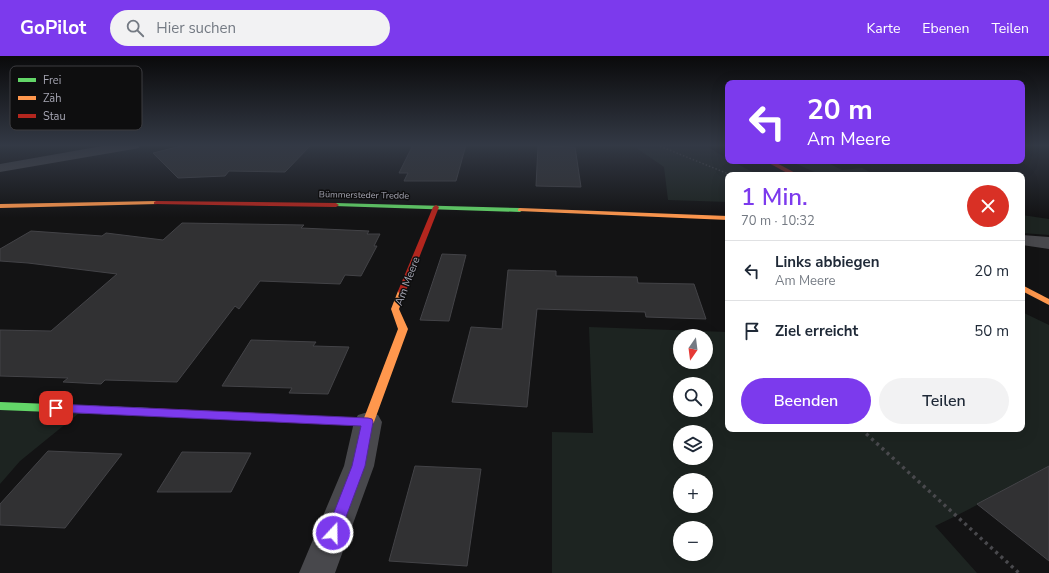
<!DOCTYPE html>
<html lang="de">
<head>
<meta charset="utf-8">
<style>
	body { margin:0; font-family:"Nunito Sans",sans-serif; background:#f2f2f3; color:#1f2937; height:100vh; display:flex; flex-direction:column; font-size:15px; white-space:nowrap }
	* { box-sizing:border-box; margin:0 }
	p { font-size:13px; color:#747a83 }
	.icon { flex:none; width:22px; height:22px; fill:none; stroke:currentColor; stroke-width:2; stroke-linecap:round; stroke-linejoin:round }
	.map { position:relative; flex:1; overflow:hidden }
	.sheet { position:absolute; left:725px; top:116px; width:300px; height:260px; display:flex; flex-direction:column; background:#fff; border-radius:8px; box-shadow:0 4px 16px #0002 }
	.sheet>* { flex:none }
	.banner { position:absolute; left:725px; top:24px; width:300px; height:84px; border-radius:8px; box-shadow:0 4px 16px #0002; background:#7c3aed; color:#fff; overflow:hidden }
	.needle { width:26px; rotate:194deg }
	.fabs { position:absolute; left:673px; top:273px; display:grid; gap:8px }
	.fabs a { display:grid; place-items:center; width:40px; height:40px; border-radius:50%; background:#fff; box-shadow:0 4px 16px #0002; font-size:20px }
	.pin { position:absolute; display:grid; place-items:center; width:34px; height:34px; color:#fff; margin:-17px; border-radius:8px; box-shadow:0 2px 6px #0006 }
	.me { position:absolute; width:44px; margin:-22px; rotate:21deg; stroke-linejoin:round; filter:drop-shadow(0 0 3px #0008) }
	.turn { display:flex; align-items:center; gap:14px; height:84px; padding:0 16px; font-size:18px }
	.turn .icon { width:52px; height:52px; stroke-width:2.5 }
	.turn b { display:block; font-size:28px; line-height:34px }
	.round { display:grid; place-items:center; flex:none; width:42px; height:42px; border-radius:21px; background:#f2f2f3 }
	.overview { display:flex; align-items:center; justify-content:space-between; height:68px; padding:0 16px }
	h1 { font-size:24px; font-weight:600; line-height:30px; color:#7c3aed }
	.action { display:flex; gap:8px; margin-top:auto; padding:8px 16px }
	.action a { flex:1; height:46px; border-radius:24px; background:#7c3aed; color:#fff; font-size:16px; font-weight:600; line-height:46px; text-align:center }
	.action a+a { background:#f2f2f3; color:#1f2937 }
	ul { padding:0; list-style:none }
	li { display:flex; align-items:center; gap:12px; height:60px; padding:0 16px; border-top:1px solid #e0e1e3 }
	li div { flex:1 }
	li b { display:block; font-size:15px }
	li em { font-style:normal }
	header { display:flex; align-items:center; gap:24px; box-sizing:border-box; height:56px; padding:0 20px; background:#7c3aed; color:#fff }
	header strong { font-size:19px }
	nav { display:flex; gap:22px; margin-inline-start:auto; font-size:14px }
	.search { width:280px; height:36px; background:#f2f2f3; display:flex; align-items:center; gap:10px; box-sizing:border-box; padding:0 14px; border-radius:22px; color:#747a83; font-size:15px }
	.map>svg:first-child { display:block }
	.green { fill:#1d2421; fill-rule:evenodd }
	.building { fill:#313133; stroke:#434347 }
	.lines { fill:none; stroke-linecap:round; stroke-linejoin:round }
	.path-far1 { stroke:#49494d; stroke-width:1.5; stroke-dasharray:1.5 2; stroke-linecap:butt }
	.path { stroke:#49494d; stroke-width:3.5; stroke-dasharray:3 4; stroke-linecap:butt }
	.street { fill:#48484c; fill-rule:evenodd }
	.fast { fill:#63d668; fill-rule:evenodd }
	.slow { fill:#ff974d; fill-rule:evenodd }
	.jam { fill:#b3261e; fill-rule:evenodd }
	.route { fill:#7c3aed; stroke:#51269a }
	.labels { text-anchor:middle; stroke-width:3; stroke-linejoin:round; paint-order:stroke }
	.far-street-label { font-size:9px; fill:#a6a6b3; stroke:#0e0e0f }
	.street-label { font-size:11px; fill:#a6a6b3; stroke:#0e0e0f }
	.key { fill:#0e0e0f; stroke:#3c3c40; stroke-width:1 }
	.key-label { font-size:11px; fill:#a6a6b3 }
</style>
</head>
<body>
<header>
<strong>GoPilot</strong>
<div class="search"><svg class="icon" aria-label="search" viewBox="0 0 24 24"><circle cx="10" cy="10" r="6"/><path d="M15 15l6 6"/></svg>Hier suchen</div>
<nav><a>Karte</a><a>Ebenen</a><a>Teilen</a></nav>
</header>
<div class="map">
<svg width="1049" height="517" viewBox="0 0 1049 517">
	<rect width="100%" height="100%" fill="#131314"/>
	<!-- green -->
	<g class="green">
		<polygon points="632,89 705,89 728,103 728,105 732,105 758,119 728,119 728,146 668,144 664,111"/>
		<polygon points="790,105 824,105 842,114 862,112 875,119 821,119"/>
		<polygon points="1022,159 1049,163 1049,179 1022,177"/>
		<path d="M1022 256 1049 269V410C1011 430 974 452 935 470L977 517H552V376L593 377 589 271 728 276V373H1022ZM680 280H706V306H680ZM680 328H706V354H680ZM680 376H706V402H680ZM680 424H706V450H680ZM680 472H706V498H680Z"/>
		<polygon points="0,350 84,353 20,405 0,428"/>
	</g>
	<!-- building -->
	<g class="building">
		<polygon points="185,89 311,89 285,116 229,115 225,120 178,122 153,97"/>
		<polygon points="413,89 466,89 456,125 404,125 408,117 399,117"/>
		<polygon points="538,90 575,91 581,131 536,130"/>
		<polygon points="182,167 304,169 301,172 369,175 367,178 380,178 374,190 377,190 361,220 345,219 340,228 260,225 239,253 235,250 177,326 105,324 101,328 63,326 68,322 0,320 0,274 51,275 117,218 28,207 0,205 0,193 31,175 102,180 106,177 163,184"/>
		<polygon points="442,198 466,199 449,265 420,264"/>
		<polygon points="508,214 556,215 556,220 637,221 638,227 694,228 706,263 646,261 645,256 537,253 527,351 452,346 471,271 502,273"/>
		<polygon points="251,284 316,286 313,290 349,291 328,338 289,337 292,332 222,330"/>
		<polygon points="48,395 122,398 65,472 0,469 0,448"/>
		<polygon points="182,396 251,397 231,436 157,436"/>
		<polygon points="415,410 481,413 467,510 389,505"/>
		<polygon points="1049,410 1049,505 977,448"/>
	</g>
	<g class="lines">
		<!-- path-far1 -->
		<polyline class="path-far1" points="657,89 731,119"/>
		<!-- path -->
		<polyline class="path" points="861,373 1019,517"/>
		<!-- street -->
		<g class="street">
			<polygon points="108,89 140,89 139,92 134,93 0,116 0,108"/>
			<polygon points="1022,179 1049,181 1049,193 1022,189"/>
			<polygon points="368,356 378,359 382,366 374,410 335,517 299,517 344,410 354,366 358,359"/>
		</g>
		<!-- fast -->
		<g class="fast">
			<polygon points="336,147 520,152 523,154 520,156 334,150 334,148"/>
			<polygon points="0,346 150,352 154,353 156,356 154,359 150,360 0,354"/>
		</g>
		<!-- slow -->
		<g class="slow">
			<polygon points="156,145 158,146 158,148 0,152 0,148"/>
			<polygon points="520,152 728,160 728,164 518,155 518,153"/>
			<polygon points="1022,229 1049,243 1049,249 1022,235"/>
			<polygon points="402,232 406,235 399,253 408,273 374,366 372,369 368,370 336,368 334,365 336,362 340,361 364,362 398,273 391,253 398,235"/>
		</g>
		<!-- jam -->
		<g class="jam">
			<polygon points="765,105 773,105 799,119 791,119"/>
			<polygon points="156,145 336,147 339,149 336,151 154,148 154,146"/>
			<polygon points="436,149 439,151 406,235 402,238 399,237 398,235 433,151"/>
			<polygon points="150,352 340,361 344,362 346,365 344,368 340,369 150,360 146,359 144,356 146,353"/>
		</g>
	</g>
	<!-- sky -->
	<linearGradient id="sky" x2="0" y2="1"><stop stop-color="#0a0a0b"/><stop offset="0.55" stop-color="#333945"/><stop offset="1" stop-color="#333945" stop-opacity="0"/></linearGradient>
	<rect width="1049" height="162" fill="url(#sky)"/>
	<!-- route -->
	<polygon class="route" points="56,348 368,362 372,363 373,366 365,410 340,477 338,481 333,483 328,481 326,477 352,410 361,370 56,356 52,355 51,352 52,349"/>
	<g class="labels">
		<!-- far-street labels -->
		<g class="far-street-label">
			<text transform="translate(364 139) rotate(1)" y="3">Bümmersteder Tredde</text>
		</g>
		<!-- street labels -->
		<g class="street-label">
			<text transform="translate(407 225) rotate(-69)" y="4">Am Meere</text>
		</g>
	</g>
	<!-- legend -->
	<rect x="10" y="10" width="132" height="64" rx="6" class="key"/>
	<rect x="18" y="22" width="18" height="4" fill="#63d668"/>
	<rect x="18" y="40" width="18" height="4" fill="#ff974d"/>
	<rect x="18" y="58" width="18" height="4" fill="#b3261e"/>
	<g class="key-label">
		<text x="43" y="28">Frei</text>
		<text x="43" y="46">Zäh</text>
		<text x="43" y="64">Stau</text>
	</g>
</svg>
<div class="fabs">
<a><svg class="needle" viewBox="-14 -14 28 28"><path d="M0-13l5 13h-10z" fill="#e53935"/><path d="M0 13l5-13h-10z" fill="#747a83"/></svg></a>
<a><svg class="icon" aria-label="search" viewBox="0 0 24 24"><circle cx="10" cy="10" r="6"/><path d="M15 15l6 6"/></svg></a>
<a><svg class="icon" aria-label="layers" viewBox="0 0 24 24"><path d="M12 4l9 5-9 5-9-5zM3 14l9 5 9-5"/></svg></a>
<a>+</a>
<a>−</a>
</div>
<div class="pin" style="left:56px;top:352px;background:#d93025"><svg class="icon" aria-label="arrive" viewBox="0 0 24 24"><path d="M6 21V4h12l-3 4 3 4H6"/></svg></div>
<svg class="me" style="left:333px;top:477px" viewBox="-20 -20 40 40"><circle r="17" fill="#7c3aed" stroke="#fff" stroke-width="3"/><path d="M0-11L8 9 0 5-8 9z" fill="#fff"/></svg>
<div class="banner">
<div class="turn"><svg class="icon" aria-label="left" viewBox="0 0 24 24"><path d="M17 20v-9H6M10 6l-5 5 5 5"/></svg><div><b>20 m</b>Am Meere</div></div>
</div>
<section class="sheet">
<div class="overview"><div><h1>1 Min.</h1><p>70 m · 10:32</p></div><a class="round" style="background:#d93025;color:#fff"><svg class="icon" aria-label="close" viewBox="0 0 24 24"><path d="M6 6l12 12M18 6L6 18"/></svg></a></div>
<ul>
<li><svg class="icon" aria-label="left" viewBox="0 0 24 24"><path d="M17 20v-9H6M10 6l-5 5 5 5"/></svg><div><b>Links abbiegen</b><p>Am Meere</p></div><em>20 m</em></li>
<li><svg class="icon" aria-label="arrive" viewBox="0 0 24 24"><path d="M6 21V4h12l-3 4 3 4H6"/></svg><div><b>Ziel erreicht</b></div><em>50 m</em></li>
</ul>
<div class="action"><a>Beenden</a><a>Teilen</a></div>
</section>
</div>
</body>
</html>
